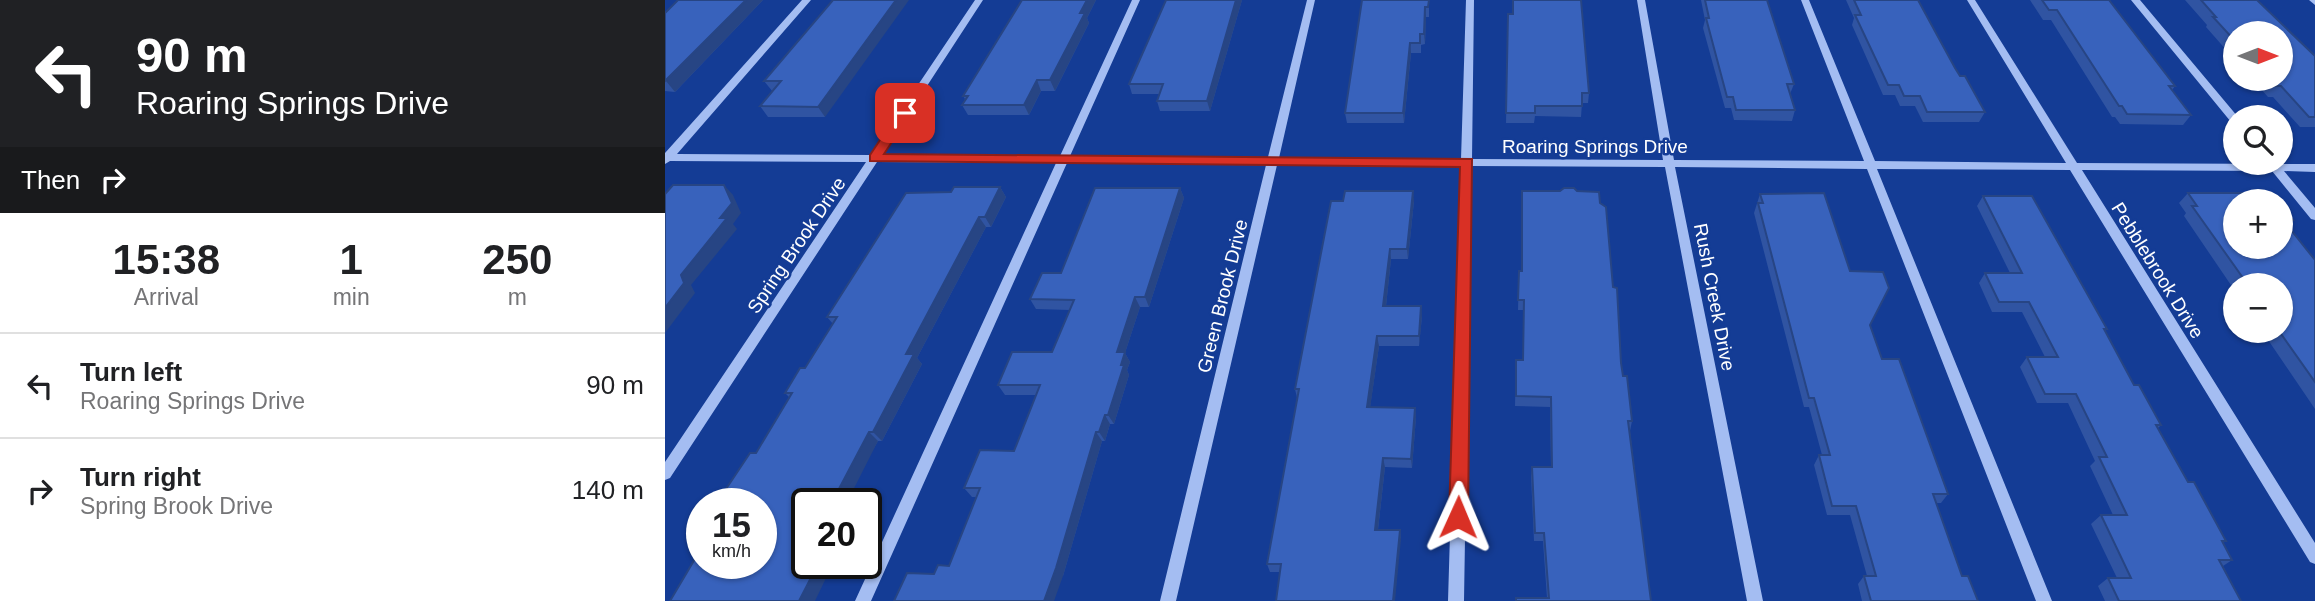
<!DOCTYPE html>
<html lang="en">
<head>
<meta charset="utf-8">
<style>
	body { margin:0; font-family:Arial,sans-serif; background:#f2f2f2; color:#202124; height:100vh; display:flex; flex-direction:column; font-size:26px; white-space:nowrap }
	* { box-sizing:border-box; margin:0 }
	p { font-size:23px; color:#757577 }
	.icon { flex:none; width:38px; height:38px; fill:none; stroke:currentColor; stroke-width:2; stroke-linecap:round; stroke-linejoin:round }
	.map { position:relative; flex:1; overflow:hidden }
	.drawer { display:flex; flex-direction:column; background:#fff; width:665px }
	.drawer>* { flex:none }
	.hud { background:#202124; color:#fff; overflow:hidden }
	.needle { width:46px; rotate:90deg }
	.buttons { position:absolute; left:1558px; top:21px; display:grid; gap:14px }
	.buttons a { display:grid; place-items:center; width:70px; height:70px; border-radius:50%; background:#fff; box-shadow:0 2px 5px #0004; font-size:35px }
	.speed { position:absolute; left:21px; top:488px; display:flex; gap:14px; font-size:35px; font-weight:700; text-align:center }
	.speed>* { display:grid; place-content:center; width:91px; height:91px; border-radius:50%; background:#fff; box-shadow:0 2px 5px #0004; line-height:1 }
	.speed small { font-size:18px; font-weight:400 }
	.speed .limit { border:4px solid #111; border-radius:10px; background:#fff; color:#111 }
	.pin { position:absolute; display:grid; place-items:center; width:60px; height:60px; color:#fff; margin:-30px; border-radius:14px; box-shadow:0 4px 10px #0006 }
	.me { position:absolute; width:77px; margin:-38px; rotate:1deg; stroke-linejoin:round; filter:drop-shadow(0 0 5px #0008) }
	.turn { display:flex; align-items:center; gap:24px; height:147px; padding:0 21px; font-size:32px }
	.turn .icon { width:91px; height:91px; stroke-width:2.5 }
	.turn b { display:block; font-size:49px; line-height:60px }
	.then { display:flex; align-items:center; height:66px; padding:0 21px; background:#0003; gap:14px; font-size:26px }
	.eta { display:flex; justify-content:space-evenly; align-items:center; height:119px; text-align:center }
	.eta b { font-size:42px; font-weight:700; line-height:49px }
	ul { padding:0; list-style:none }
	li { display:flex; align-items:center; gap:21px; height:105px; padding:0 21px; border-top:2px solid #e0e0e0 }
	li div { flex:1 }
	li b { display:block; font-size:26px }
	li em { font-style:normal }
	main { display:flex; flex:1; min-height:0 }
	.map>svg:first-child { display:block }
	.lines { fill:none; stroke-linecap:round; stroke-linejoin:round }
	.minor { fill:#a4bdf2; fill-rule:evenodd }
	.wall { fill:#3054a2 }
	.shaded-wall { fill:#274584 }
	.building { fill:#3862bc; stroke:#274584; stroke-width:2 }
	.route { fill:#d93025; stroke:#8d1f18; stroke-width:2 }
	.labels { text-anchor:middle; stroke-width:5; stroke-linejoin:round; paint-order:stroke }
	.street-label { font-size:19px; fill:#fff; stroke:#143c95 }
</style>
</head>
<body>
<main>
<section class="drawer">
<div class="hud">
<div class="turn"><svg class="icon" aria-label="left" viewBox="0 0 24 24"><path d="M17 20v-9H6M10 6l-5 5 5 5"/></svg><div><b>90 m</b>Roaring Springs Drive</div></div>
<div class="then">Then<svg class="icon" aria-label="right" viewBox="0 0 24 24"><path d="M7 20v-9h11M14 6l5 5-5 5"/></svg></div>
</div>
<div class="eta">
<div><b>15:38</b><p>Arrival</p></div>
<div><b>1</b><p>min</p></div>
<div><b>250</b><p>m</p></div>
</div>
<ul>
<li><svg class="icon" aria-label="left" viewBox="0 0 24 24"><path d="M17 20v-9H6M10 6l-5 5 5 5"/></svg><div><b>Turn left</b><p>Roaring Springs Drive</p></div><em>90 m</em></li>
<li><svg class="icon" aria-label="right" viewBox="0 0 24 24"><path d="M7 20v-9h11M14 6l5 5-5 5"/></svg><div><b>Turn right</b><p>Spring Brook Drive</p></div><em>140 m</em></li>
</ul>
</section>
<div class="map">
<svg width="1650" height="601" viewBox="0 0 1650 601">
	<rect width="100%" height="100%" fill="#143c95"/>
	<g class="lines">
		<!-- minor -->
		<g class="minor">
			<polygon points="137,0 146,0 12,154 206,155 310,0 318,0 217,155 395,156 467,0 475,0 405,156 603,157 642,0 650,0 614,158 796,159 801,0 809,0 807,159 998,160 972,0 980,0 1009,160 1199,161 1136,0 1144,0 1210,161 1401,163 1302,0 1310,0 1412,163 1650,164 1650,172 1619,171 1650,208 1650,220 1646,219 1607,171 1417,170 1650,543 1650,564 1645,562 1405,170 1212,169 1387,601 1371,601 1202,169 1010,167 1098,601 1082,601 1000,167 806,166 799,601 783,601 796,166 612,165 511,601 495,601 601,165 402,163 206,601 190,601 391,163 212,162 5,478 0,480 0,462 201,162 5,161 0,164 0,153"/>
			<polygon points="1466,0 1475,0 1573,117 1570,117 1570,123 1566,122"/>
			<polygon points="1644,0 1650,0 1650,5"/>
		</g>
	</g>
	<!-- wall -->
	<g class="wall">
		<polygon points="13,0 98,0 10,92 0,91 0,13"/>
		<polygon points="168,0 160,117 103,117 95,106 108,92 99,81"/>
		<polygon points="357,0 431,0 422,18 424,23 390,91 376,91 364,115 303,115 297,105 300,99 298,96"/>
		<polygon points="501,0 577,0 545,111 495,111 492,101 494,94 467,94 464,84"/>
		<polygon points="764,0 764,17 761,17 760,44 756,45 756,53 746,53 739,123 682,123 680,113"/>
		<polygon points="1036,0 1102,0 1129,84 1125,94 1130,110 1127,121 1069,120 1066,108 1060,108 1038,28 1040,20"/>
		<polygon points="1181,0 1253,0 1290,68 1320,112 1314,122 1258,122 1250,106 1235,106 1230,95 1218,95 1187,25 1189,18"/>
		<polygon points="1365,0 1444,0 1510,86 1507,90 1526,115 1518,125 1455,124 1450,117 1447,117 1386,20 1378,20"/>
		<polygon points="1520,0 1592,0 1650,56 1650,127 1635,127 1608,97 1603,97 1587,79 1615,79 1570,33 1570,60 1541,27 1542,25"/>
		<polygon points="843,14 848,14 924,93 923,103 917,103 916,117 870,116 869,123 841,123"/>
		<polygon points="335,187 341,197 326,227 321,227 252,358 257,364 217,441 213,441 142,564 151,564 149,568 151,568 162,576 37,547 124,397 120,393 140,368 168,324 162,317 286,192"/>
		<polygon points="515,188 519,198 484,307 475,307 460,353 465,362 462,370 464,375 449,424 445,424 440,441 437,441 398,576 269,574 284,566 311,497 307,497 299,488 349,451 371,395 340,395 333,385 387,352 405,310 371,309 365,299 396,273"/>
		<polygon points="1523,193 1615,204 1628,220 1623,225 1650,260 1650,409 1597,331 1615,331 1615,285 1570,285 1570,291 1519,216 1521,213 1514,203"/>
		<polygon points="1095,194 1185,271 1217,359 1283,494 1276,503 1271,503 1297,576 1313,601 1197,601 1193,584 1199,576 1202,576 1185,515 1162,515 1149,465 1154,455 1157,455 1144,407 1139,407 1089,213"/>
		<polygon points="1318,196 1442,329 1440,332 1469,385 1496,425 1493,428 1523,482 1561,541 1558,543 1567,560 1558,566 1576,601 1440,601 1433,586 1443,578 1452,578 1426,524 1436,515 1448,515 1425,466 1430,461 1403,403 1372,403 1355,367 1362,357 1380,357 1357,312 1327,312 1314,283 1320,273 1345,273 1312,206"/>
		<polygon points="749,201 743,259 726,259 721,306 757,316 754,346 714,346 705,407 750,408 751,417 747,468 720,467 713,530 735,530 736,539 615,572 605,572 602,564 632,398 630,389"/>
		<polygon points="854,271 948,287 958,376 967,421 965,431 986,601 882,598 878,541 869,541 866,476 867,467 886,467 885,407 850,406 851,360 858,360 858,310 853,310"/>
		<polygon points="37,525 37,547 26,541"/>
	</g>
	<!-- shaded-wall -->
	<g class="shaded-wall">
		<polygon points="81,0 98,0 10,92 1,81"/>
		<polygon points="231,0 244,0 160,117 153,107"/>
		<polygon points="422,0 431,0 422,18 424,23 390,91 385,80"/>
		<polygon points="571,0 577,0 545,111 542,101"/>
		<polygon points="760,7 761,17 760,44 759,34"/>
		<polygon points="745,43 746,53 739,123 738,113"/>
		<polygon points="372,80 376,91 364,115 359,105"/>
		<polygon points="59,185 68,195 76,213 68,224 72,229 26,285 30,293 0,333 0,308 16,275 55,218"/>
		<polygon points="335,187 341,197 326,227 320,217"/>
		<polygon points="515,188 519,198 484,307 480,297"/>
		<polygon points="748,191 749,201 743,259 742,249"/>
		<polygon points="314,217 321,227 252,358 257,364 217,441 208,432 241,354"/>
		<polygon points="725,249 726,259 720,316 718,306"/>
		<polygon points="470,297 475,307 460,353 465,362 462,370 464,375 449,424 443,415 452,352"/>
		<polygon points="756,306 757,316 754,346 754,336"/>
		<polygon points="712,336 714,346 704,416 702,407"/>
		<polygon points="750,408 751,417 747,468 746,459"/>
		<polygon points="440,415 445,424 440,441 434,432"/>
		<polygon points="204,432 213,441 181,504 166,504"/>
		<polygon points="431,432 437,441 398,576 389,601 379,601"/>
		<polygon points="718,458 720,467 712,538 710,530"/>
		<polygon points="735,530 736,539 730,601 728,601"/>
		<polygon points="142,551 142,564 151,564 145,576 133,567"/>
		<polygon points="151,568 162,576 150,601 134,601"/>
	</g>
	<!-- building -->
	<g class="building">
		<polygon points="13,0 81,0 0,81 0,13"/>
		<polygon points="168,0 231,0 153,107 95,106 116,81 99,81"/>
		<polygon points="357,0 422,0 415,13 420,13 385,80 372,80 359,105 297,105 303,96 298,96"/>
		<polygon points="501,0 571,0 542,101 492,101 498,84 464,84"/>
		<polygon points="697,0 764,0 763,7 760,7 759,34 755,34 755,43 745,43 738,113 680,113"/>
		<polygon points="848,0 916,0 924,93 917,93 917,106 870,106 870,113 841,113 843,14 848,14"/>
		<polygon points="1040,0 1102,0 1129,84 1122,84 1130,110 1071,110 1068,97 1062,97 1041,18 1044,18"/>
		<polygon points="1189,0 1253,0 1290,68 1295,76 1300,76 1320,112 1262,112 1255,96 1239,96 1234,85 1223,85 1190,15 1196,15"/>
		<polygon points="1377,0 1444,0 1510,86 1504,86 1526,115 1462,114 1457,106 1454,106 1392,10 1384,10"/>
		<polygon points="1536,0 1592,0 1650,56 1650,117 1644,117 1616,86 1611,86 1604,79 1615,79 1615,33 1570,33 1570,41 1548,17 1551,17"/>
		<polygon points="8,185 59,185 67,203 55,218 62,218 16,275 19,283 0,308 0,194"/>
		<polygon points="289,187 335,187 320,217 314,217 241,354 249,354 208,432 204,432 166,504 142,504 142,551 133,567 151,568 134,601 5,601 37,547 37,564 96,564 96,504 51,504 85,453 91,453 127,393 120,393 135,368 140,368 172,317 162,317 241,193 286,192"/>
		<polygon points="430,188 515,188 480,297 470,297 452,352 460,352 456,365 459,365 443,415 440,415 434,432 431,432 391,568 379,601 229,601 242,573 269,574 273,565 284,566 315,488 299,488 315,450 349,451 375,385 333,385 347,352 387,352 409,300 365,299 377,273 396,273"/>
		<polygon points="899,188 909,188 912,191 934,192 935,203 941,207 948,287 952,288 956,363 958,376 962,376 967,421 963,421 986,601 851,601 851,598 884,598 879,533 870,533 867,467 887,467 886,397 851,396 851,360 858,360 859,300 853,300 854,271 857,271 857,191 895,191"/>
		<polygon points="680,191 748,191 742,249 725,249 718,306 756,306 754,336 712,336 702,407 750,408 746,459 718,458 710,530 735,530 728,601 611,601 616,564 602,564 634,389 630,389 666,201 678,201"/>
		<polygon points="1159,193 1185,271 1218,272 1224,288 1205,325 1217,359 1234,359 1283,494 1268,494 1297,576 1303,576 1313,601 1206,601 1199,576 1211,576 1191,506 1167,506 1154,455 1165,455 1149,398 1144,398 1093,203 1098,203 1095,194"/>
		<polygon points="1523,193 1607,193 1613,201 1570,201 1570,247 1615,247 1615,204 1628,220 1618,220 1650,260 1650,382 1614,331 1615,331 1615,285 1583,285 1527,206 1532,206"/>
		<polygon points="1318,196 1367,196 1442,329 1439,329 1469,385 1474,385 1496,425 1491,425 1523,482 1529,482 1561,541 1557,541 1567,560 1554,560 1576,601 1454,601 1443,578 1466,578 1436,515 1462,515 1434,457 1442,457 1411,394 1380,394 1362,357 1393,357 1364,302 1334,302 1320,273 1357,273"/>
		<polygon points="37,525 37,541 26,541"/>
	</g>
	<!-- route -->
	<polygon class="route" points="240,108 246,113 219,154 807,159 803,517 800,524 793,526 787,524 784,517 795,167 205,161 205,155 235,110"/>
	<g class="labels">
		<!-- street labels -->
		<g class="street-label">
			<text x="930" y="153">Roaring Springs Drive</text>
			<text transform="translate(131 245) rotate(-56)" y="7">Spring Brook Drive</text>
			<text transform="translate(1493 270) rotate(58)" y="7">Pebblebrook Drive</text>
			<text transform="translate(557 296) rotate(-76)" y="7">Green Brook Drive</text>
			<text transform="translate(1050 297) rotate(79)" y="7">Rush Creek Drive</text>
		</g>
	</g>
</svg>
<div class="buttons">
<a><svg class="needle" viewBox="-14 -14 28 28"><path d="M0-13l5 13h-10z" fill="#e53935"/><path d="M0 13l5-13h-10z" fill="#757577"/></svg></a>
<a><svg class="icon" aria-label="search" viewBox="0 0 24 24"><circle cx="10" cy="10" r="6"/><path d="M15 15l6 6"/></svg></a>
<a>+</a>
<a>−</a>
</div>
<div class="speed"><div>15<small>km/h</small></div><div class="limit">20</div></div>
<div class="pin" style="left:240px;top:113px;background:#d93025"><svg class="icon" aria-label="arrive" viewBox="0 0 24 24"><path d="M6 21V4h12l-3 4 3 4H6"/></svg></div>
<svg class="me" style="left:793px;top:517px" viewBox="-20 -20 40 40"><path d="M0-17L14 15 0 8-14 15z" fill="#d93025" stroke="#fff" stroke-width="4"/></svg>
</div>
</main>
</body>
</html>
